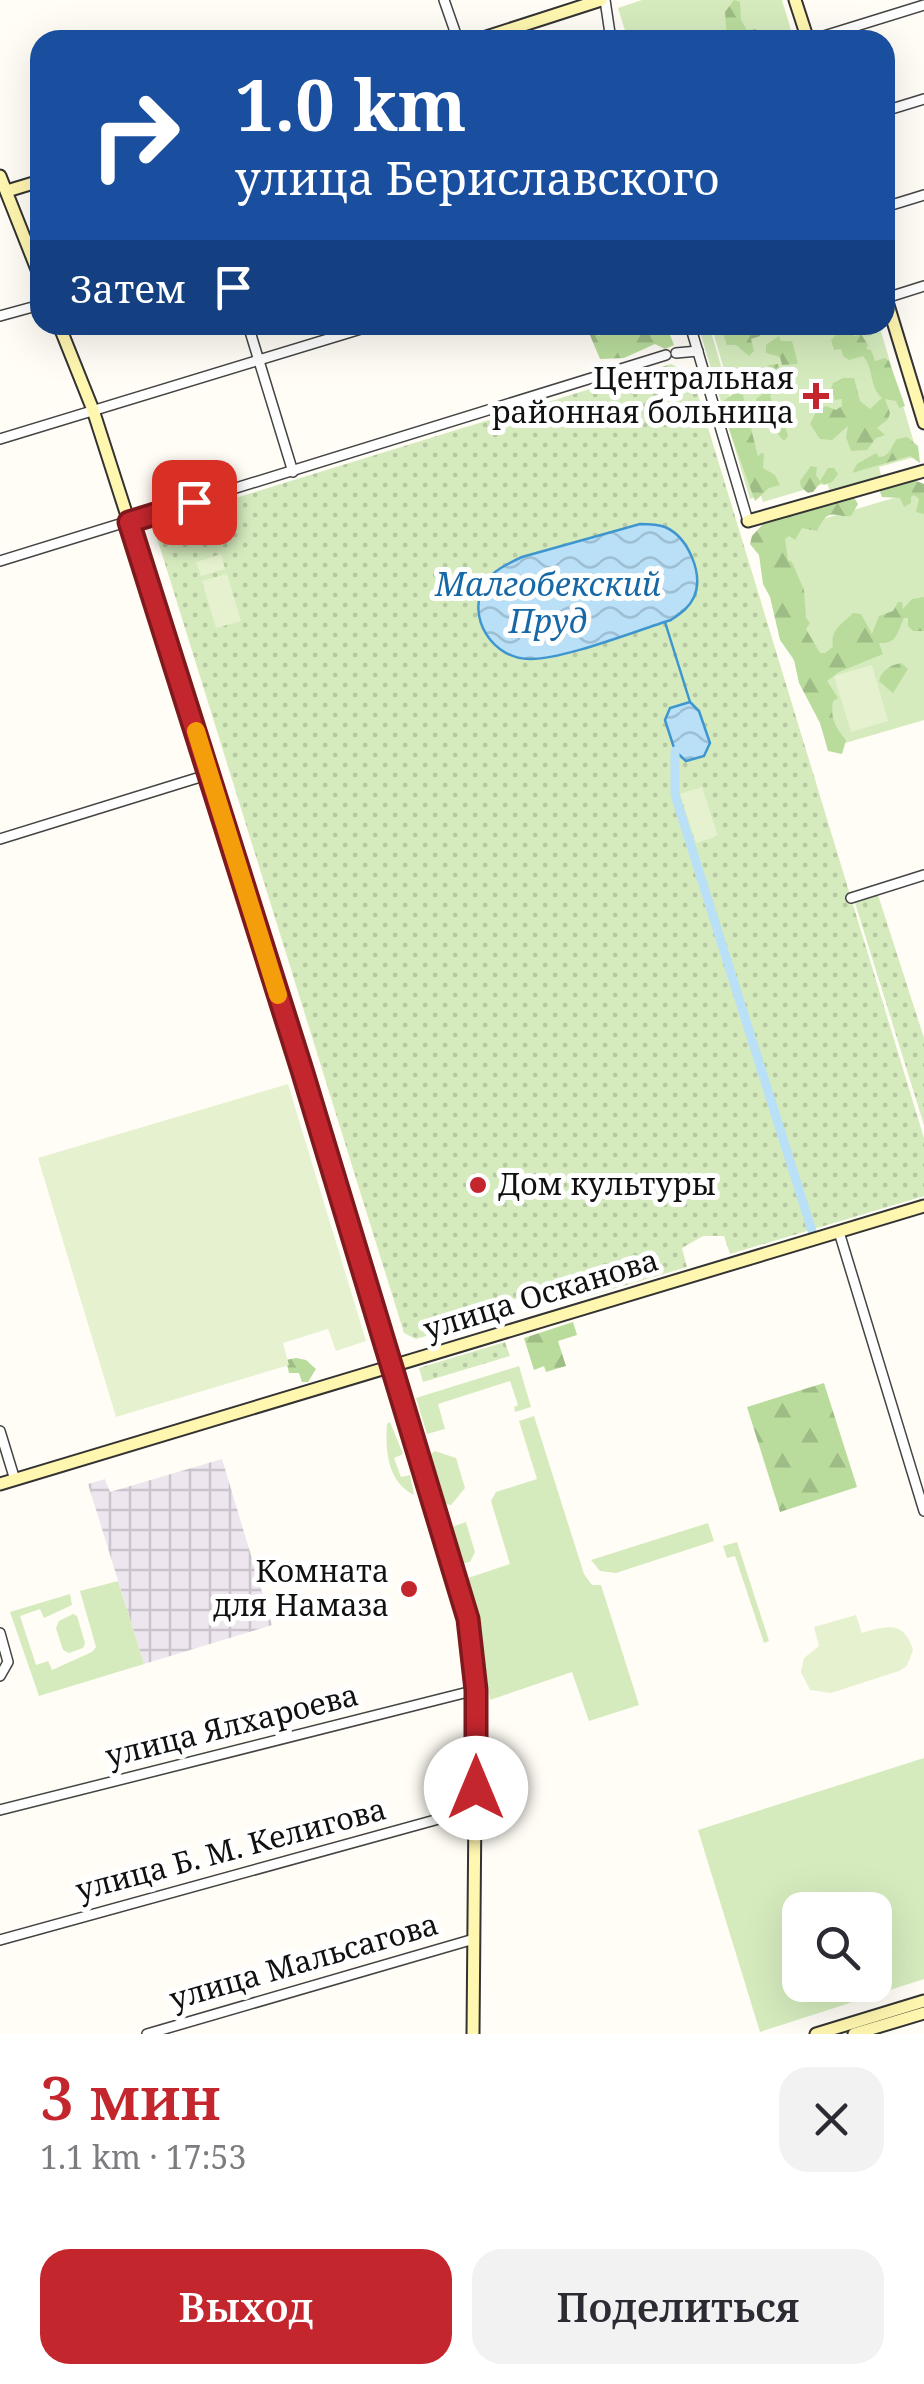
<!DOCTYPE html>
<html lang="ru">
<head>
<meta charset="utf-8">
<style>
	body { margin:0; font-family:"Noto Serif",serif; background:#f2f2f3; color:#2b2b33; height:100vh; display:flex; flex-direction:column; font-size:38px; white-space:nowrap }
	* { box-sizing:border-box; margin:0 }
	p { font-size:32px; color:#7c7c81 }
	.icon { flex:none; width:55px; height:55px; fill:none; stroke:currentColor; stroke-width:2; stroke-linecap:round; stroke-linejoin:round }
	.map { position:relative; height:2034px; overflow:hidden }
	.panel { display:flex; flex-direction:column; background:#fff; flex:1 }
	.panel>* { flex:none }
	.hud { position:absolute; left:30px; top:30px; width:865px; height:305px; border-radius:30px; box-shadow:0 10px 40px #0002; background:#1a4fa0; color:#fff; overflow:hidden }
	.controls { position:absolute; left:782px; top:1892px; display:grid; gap:20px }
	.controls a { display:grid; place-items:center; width:110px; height:110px; border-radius:20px; background:#fff; box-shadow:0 10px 40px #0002; font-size:50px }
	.pin { position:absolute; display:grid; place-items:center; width:85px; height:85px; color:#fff; margin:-42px; border-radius:20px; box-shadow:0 5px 15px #0006 }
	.me { position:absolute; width:110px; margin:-55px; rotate:0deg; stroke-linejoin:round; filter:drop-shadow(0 0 8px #0008) }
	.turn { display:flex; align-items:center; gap:35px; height:210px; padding:0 40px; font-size:45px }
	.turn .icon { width:130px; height:130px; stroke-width:2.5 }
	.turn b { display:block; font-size:70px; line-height:85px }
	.then { display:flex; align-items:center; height:95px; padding:0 40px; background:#0003; gap:20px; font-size:38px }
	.round { display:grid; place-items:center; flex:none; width:105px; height:105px; border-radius:30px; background:#f2f2f3 }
	.summary { display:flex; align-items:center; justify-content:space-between; height:170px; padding:0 40px }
	h1 { font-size:60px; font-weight:600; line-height:75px; color:#c4262e }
	.button { display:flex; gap:20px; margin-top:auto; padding:20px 40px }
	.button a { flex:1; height:115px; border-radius:30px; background:#c4262e; color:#fff; font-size:40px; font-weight:600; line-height:115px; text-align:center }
	.button a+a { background:#f2f2f3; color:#2b2b33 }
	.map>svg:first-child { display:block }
	.industrial { fill:url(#industrial-grid) }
	.grass { fill:#d5ebbd; fill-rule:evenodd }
	.forest { fill:url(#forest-firs) }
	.park { fill:url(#park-dots) }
	.pitch { fill:#e6f2cf }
	.water { fill:url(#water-waves); stroke:#3f96cf; stroke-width:2.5 }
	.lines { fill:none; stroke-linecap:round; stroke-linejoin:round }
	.stream { stroke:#3f96cf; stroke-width:2.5 }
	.canal { stroke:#b9e0f7; stroke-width:9 }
	.street-casing { stroke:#444; stroke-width:12 }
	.secondary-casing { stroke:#333; stroke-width:15 }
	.street { stroke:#fff; stroke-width:9 }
	.secondary { stroke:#fff6b0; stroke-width:11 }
	.route-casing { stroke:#7f191e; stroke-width:25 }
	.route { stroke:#c4262e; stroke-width:18 }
	.slow { stroke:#f59e0b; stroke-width:18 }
	.poi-dot { fill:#c4262e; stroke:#fff; stroke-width:4 }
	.labels { text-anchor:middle; stroke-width:10; stroke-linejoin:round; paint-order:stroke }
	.poi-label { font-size:30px; fill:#111; stroke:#fff; text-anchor:end }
	.street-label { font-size:30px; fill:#111; stroke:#fff }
	.water-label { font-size:32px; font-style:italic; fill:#1768a6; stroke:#fff }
</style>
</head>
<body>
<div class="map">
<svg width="924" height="2034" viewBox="0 0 924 2034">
	<defs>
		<pattern id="industrial-grid" width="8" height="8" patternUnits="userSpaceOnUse" patternTransform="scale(2.5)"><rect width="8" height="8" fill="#eee6ef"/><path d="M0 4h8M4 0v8" fill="none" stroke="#cbc4cc"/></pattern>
		<pattern id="forest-firs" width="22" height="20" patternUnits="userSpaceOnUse" patternTransform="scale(2.5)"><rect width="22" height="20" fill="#b9dc9c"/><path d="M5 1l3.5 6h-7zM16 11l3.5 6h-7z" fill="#9ebc85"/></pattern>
		<pattern id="park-dots" width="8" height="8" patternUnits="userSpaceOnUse" patternTransform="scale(2.5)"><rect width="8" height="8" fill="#d5ebbd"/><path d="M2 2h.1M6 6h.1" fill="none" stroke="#b6c8a1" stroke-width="1.8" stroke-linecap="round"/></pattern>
		<pattern id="water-waves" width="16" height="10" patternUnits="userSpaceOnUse" patternTransform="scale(2.5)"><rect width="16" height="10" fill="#b9e0f7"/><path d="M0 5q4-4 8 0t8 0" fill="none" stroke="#9ebfd3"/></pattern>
	</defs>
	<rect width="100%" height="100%" fill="#fffdf5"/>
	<!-- industrial -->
	<polygon class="industrial" points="222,1459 272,1625 144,1664 88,1484 105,1479 110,1492"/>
	<!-- grass -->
	<g class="grass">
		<polygon points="642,0 782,0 794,40 628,40 618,8"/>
		<polygon points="698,325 709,325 759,496 750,499"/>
		<polygon points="711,325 879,325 918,456 879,467 882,480 831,495 827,483 763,502"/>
		<polygon points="924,489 924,720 835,746 772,534"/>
		<polygon points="519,1366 531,1407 515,1412 514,1407 518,1405 510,1381 438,1404 445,1429 427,1434 416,1398"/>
		<polygon points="534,1416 584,1574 592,1585 601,1585 639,1705 589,1721 572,1672 490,1700 479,1621 465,1579 510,1564 491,1501 496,1492 537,1479 519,1421"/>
		<path d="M390 1422 403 1454 394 1458 401 1477 410 1475 414 1495C388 1482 385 1452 387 1424Z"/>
		<polygon points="435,1451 456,1458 465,1488 451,1505 446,1504 431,1454"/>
		<polygon points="466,1522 475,1552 470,1562 460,1564 449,1528"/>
		<polygon points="708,1523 714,1541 616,1573 600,1571 591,1560"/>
		<polygon points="737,1542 769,1641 764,1643 735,1556 727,1558 723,1546"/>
		<polygon points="118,1581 144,1664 39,1696 10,1612 70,1594 72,1605 44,1618 40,1609 20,1616 36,1665 48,1661 52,1670 92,1652 96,1647 80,1591"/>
		<polygon points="73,1614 77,1616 85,1643 83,1648 69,1653 63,1650 56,1628 59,1621"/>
		<path d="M924 1758V1979L760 2032 698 1830ZM800 1910H875V1985H800Z"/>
	</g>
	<!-- forest -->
	<g class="forest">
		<polygon points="734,0 740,2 741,20 747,30 756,29 755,38 727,40 725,12"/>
		<polygon points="603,325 666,325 674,345 665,349 655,344 624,358 600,359 589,333 594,331 599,336"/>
		<polygon points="720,325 766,325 760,336 751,339 754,351 749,356 736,345 727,345"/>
		<path d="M845 325H858L860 330 852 337 861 334 868 345 866 349 871 350 875 361 885 358 889 361 905 406 899 408 896 401 885 399 890 413 888 419 877 428 885 435 876 438 867 450 851 451 846 437 848 426 832 440 820 439 810 424 816 412 826 406 836 410 842 406V399L835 400 831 389 833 383 843 378H854L860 401 870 409 882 398C869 387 874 368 863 356L849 360 843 356 841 349 834 350 831 340Z"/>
		<polygon points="779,336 781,341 792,341 798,364 782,365 780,357 766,353 766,345"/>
		<polygon points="778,364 780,374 777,375 782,380 773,384 774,391 770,396 774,407 778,403 788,436 784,441 774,430 771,410 763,414 756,399 764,393 761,378 754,382 751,374 755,368 764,370 769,365"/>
		<polygon points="736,392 743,395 758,457 761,453 764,454 763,468 775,475 780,485 769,488 755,501 721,407 722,402"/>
		<path d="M907 437 918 446 920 463 910 456 852 473 857 464 876 453 879 457C890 457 891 446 897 439Z"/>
		<polygon points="811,466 817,467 816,475 820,481 828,468 834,468 838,474 832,482 824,485 821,482 813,492 808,493 801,487 800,481"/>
		<polygon points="911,479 924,484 924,514 916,512 919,499 914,495 911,497 911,503 904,507 900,498 882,497 880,492 883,488"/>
		<path d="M853 496 858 504 851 516C834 518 829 505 817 531L802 528 795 540 789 536 785 539 788 560 792 562 804 590 806 618 810 623 806 629 820 653H825L833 647C830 630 841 625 853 613L861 614 872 634 879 616 893 611 898 602H902L903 609 912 599 924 597V631H913L908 626V618H904C897 632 898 644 879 643L883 654 839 672 827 681 838 698 833 701C830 718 835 727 846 740L842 754 828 751 820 723 799 683 794 660 780 640 770 597 763 584 759 555 750 544 752 536 765 522C794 516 823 504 853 496Z"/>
		<path d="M901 663 908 669 893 693 879 681C881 671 890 665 901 663Z"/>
		<polygon points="573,1322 577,1335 558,1341 566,1366 546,1372 544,1366 534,1370 524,1338"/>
		<polygon points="296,1358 306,1360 316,1369 308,1382 302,1382 299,1373 289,1373 286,1360"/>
		<polygon points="824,1383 857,1487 780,1512 747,1407"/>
	</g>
	<!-- park -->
	<g class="park">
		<polygon points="671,364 692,375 924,1138 924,1196 730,1254 724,1236 703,1236 682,1248 687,1267 576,1300 558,1286 462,1315 461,1326 416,1339 404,1333 157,538 167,519"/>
		<polygon points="878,895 924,1038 924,1125 855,903"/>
		<polygon points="505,1342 510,1356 423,1382 419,1368"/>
	</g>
	<!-- pitch -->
	<g class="pitch">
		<polygon points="221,554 225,569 201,576 196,562"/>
		<polygon points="227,574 241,621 216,628 202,581"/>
		<polygon points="872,665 888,721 851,732 834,676"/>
		<polygon points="702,787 718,836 696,843 680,794"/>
		<polygon points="288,1084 366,1341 336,1351 328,1329 283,1343 289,1365 116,1417 38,1158"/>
		<path d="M856 1615 862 1633C886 1626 904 1620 913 1650L907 1666 899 1671 831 1693 810 1690 801 1672 804 1658 819 1646 814 1627Z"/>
	</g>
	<!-- water -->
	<g class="water">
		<path d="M640 524C648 524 657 524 665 527 688 537 704 574 694 597 689 608 681 613 671 620 635 631 565 659 531 659 493 660 465 617 485 583 492 571 509 563 522 557Z"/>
		<polygon points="690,702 699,711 710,743 704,756 686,761 675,751 665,720 670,708"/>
	</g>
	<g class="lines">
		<!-- stream -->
		<polyline class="stream" points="665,622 690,702"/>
		<!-- canal -->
		<polyline class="canal" points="675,751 675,795 812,1231"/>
		<defs>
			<g id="street">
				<polyline points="444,0 458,40"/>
				<polyline points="605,0 611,40"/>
				<polyline points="811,40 924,5"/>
				<polyline points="885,111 924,99"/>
				<polyline points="885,207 924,195"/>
				<polyline points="886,298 924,286"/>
				<polyline points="0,316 40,305"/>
				<polyline points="248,325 293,472"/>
				<polyline points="690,325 748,521"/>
				<polyline points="676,353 698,351"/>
				<polyline points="0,439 374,325"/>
				<polyline points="0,561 666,355"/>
				<polyline points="0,839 210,774"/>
				<polyline points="851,898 924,875"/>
				<polyline points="839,1232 924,1511"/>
				<polyline points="0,1431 15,1480"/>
				<polyline points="0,1633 8,1662 0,1676"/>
				<polyline points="0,1810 476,1690"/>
				<polyline points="0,1940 475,1809"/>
				<polyline points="147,2034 474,1939"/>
			</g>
			<g id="secondary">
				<polyline points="795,0 808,40"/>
				<polyline points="477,40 601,0"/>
				<polyline points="0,176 40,277"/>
				<polyline points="7,191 40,181"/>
				<polyline points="885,295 924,423"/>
				<polyline points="59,325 93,410 210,774 385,1339 468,1619 476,1690 473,2034"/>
				<polyline points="748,521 924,471"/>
				<polyline points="0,1484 924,1206"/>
				<polyline points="816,2034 924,2001"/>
				<polyline points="854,2034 924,2013"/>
			</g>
		</defs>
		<!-- street casing -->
		<use href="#street" class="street-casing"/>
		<!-- secondary casing -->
		<use href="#secondary" class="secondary-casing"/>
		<!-- street -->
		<use href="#street" class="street"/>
		<!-- secondary -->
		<use href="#secondary" class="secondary"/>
	</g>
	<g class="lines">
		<defs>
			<polyline id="route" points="194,502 129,522 302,1070 468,1619 476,1690 476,1788"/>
		</defs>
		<!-- route casing -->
		<use href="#route" class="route-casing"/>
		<!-- route -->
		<use href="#route" class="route"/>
		<!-- slow -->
		<polyline class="slow" points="196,731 278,995"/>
	</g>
	<!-- markers -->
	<g class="poi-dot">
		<path d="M811 381h10v10h10v10h-10v10h-10v-10h-10v-10h10z"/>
		<circle cx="478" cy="1185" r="10"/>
		<circle cx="409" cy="1589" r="10"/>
	</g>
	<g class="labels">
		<!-- poi labels -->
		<g class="poi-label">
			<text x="794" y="389">Центральная<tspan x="794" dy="34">районная больница</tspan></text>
			<text x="498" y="1195" text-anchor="start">Дом культуры</text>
			<text x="389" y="1582">Комната<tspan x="389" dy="34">для Намаза</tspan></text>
		</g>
		<!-- street labels -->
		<g class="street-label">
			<text transform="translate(541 1295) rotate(-17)" y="10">улица Осканова</text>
			<text transform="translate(232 1726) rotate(-14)" y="10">улица Ялхароева</text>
			<text transform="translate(231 1850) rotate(-15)" y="10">улица Б. М. Келигова</text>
			<text transform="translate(304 1962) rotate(-16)" y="10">улица Мальсагова</text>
		</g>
		<!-- water labels -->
		<g class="water-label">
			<text x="548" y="596">Малгобекский<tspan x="548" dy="37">Пруд</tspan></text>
		</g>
	</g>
</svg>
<div class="controls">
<a><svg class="icon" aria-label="search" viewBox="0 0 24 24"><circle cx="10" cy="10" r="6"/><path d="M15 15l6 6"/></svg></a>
</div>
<div class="pin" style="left:194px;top:502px;background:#d93025"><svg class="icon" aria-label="arrive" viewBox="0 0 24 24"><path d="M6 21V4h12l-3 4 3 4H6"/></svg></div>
<svg class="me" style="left:476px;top:1788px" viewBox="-20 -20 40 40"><circle r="19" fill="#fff"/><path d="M0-13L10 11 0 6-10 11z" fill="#c4262e"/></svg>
<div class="hud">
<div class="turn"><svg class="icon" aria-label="right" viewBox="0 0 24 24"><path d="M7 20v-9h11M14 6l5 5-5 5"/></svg><div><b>1.0 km</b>улица Бериславского</div></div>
<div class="then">Затем<svg class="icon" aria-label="arrive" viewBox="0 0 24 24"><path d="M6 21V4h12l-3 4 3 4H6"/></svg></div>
</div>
</div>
<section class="panel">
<div class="summary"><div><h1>3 мин</h1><p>1.1 km · 17:53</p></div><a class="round"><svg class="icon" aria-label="close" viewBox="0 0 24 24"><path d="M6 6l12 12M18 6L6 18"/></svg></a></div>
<div class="button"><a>Выход</a><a>Поделиться</a></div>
</section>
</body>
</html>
